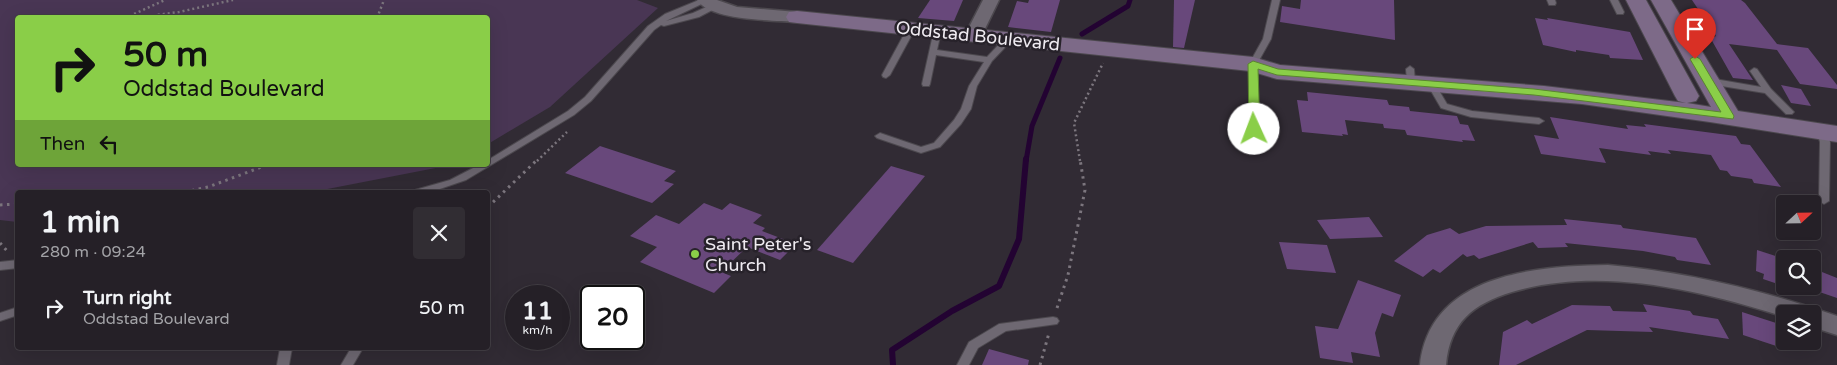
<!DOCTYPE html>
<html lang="en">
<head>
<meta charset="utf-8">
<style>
	body { margin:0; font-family:"Varela Round",sans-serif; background:#312d33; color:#f1f3f6; height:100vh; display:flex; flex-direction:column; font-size:19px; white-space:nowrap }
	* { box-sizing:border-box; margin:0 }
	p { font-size:16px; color:#a3a3a7 }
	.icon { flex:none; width:28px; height:28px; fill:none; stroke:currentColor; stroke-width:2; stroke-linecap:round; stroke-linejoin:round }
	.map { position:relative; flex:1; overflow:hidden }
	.drawer { position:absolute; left:15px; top:190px; width:475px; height:160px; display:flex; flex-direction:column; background:#252027; border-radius:5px; box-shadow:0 5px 20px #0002,0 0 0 1px #423e44 }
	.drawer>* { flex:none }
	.guide { position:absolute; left:15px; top:15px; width:475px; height:152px; border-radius:5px; box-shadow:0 5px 20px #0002,0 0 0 1px #423e44; background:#8ace48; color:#111; overflow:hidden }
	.needle { width:32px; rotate:68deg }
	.controls { position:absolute; left:1776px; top:195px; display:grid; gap:10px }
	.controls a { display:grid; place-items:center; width:45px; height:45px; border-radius:5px; background:#252027; box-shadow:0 5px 20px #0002,0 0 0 1px #423e44; font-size:25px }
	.speed { position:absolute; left:505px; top:285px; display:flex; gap:10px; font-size:25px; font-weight:700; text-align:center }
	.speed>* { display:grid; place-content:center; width:65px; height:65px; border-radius:50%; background:#252027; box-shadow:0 5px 20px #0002,0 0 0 1px #423e44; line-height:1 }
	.speed small { font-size:12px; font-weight:400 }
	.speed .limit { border:2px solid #111; border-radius:8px; background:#fff; color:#111 }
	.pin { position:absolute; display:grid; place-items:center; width:42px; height:42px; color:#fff; margin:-51px -21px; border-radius:50% 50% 50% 0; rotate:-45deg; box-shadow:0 0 5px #0007 }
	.pin .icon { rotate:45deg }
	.me { position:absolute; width:55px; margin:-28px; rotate:358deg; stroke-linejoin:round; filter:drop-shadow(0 0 4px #0008) }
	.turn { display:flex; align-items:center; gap:18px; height:105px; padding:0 25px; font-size:22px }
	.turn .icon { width:65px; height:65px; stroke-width:2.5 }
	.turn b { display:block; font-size:35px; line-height:42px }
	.then { display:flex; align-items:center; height:48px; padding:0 25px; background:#0003; gap:10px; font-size:19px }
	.round { display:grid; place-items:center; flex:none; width:52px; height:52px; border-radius:5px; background:#312d33 }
	.overview { display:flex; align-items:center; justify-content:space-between; height:85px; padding:0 25px }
	h1 { font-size:30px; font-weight:700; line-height:38px }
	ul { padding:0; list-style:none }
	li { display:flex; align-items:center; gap:15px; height:65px; padding:0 25px }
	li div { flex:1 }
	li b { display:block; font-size:19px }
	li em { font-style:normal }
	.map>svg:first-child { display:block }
	.green { fill:#493654 }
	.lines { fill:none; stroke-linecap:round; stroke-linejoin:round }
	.stream-far1 { stroke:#230332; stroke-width:5 }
	.stream { stroke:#230332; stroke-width:6 }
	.building { fill:#68487b }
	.lane-casing { stroke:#4c484e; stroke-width:2 }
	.street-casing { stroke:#4c484e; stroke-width:3 }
	.secondary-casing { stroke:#4c484e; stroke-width:2 }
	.path-far1 { stroke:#7c767e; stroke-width:2.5; stroke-dasharray:2 3; stroke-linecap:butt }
	.path { stroke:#7c767e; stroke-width:3; stroke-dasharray:2.5 4.5; stroke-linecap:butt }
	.lane { fill:#6e6872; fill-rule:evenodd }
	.street { fill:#6e6872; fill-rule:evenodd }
	.secondary { fill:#7d6a88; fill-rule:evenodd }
	.route { fill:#8ace48; stroke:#5a862f }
	.poi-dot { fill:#8ace48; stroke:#27222a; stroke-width:2 }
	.labels { text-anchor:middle; stroke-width:5; stroke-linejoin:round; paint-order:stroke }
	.street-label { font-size:18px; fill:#efebf1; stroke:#27222a }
	.poi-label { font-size:18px; fill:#efebf1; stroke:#27222a; text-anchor:start }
</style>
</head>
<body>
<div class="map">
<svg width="1837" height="365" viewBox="0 0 1837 365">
	<rect width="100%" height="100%" fill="#312b34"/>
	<!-- green -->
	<polygon class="green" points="0,0 637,0 658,8 550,107 488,144 488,18 18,18 18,165 451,165 312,192 18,192 17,222 0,220"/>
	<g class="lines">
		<!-- stream-far1 -->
		<g class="stream-far1">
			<polyline points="1082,34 1128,6 1130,0"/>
			<polyline points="1026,161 1032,126 1060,58"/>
		</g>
		<!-- stream -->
		<polyline class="stream" points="893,365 892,350 952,311 999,286 1019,239 1026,159"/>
	</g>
	<!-- building -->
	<g class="building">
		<polygon points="930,0 963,0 954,21 918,18"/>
		<polygon points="1029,0 1060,0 1051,32 1008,27 1017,1 1028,3"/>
		<polygon points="1174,0 1195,0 1184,48 1173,47"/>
		<polygon points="1301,0 1394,0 1395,40 1280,22 1282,6 1300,9"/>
		<polygon points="1692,0 1741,0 1745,3 1777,44 1808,48 1837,85 1837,89 1800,84 1777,50 1729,44 1753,80 1733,78 1711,39 1716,36"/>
		<polygon points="1535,18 1548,20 1547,18 1630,32 1643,60 1610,58 1609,55 1576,50 1576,52 1543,45"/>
		<polygon points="1781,85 1801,89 1811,106 1791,103"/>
		<polygon points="1307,92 1387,100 1389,105 1409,107 1410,111 1457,116 1460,124 1468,125 1475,141 1462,140 1463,142 1407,135 1405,130 1384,128 1383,124 1345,120 1348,135 1342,134 1343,136 1302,132 1297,100 1308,101"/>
		<polygon points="1550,117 1628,129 1626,125 1646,127 1644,124 1736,136 1741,144 1750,145 1781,187 1754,183 1752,179 1731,176 1727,171 1720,170 1711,155 1668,150 1671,154 1648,151 1651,155 1599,148 1606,163 1541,154 1534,135 1559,139"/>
		<polygon points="600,146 676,171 664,181 674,184 652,203 565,173"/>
		<polygon points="891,166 925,176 853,263 817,250"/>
		<polygon points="704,203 722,210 730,203 762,215 753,223 765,228 762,231 796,244 780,260 747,247 721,272 731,276 714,293 640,262 657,247 630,236 656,215 679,224"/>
		<polygon points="1369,217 1383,237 1330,239 1317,220"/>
		<polygon points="1564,219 1621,225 1623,228 1696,238 1711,265 1677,260 1675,257 1643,251 1565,243 1568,247 1538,248 1533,242 1479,259 1474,255 1467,257 1463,254 1440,273 1433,269 1423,277 1394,261 1427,235 1450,228 1459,234 1486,226 1567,225"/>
		<polygon points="1279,242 1327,245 1336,273 1287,269"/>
		<polygon points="1757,250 1785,259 1784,286 1763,279 1764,274 1756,271"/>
		<polygon points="1812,268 1837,278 1837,298 1802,286 1812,286"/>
		<polygon points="1358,280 1401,295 1393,317 1382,313 1375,333 1380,357 1351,352 1353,363 1320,358 1315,326 1338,329"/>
		<polygon points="1643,304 1690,311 1693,315 1718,319 1729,339 1649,327 1653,332 1587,330 1516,365 1499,365 1503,332 1527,320 1532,324 1572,305 1610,306 1613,311 1647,312"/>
		<polygon points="1742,312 1785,326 1785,349 1743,335"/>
		<polygon points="989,349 1029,360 1028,365 982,365"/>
	</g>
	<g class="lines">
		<defs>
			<g id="lane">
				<polygon points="699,0 710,0 666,21 693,13 713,4 716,4 720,6 699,17 664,26 661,25 654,30 591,101 574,115 466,180 431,192 414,192 415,190 450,180 479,165 488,165 488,160 568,111 585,97 648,26 665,14"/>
				<polygon points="1272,0 1280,0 1271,39 1257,64 1259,129 1254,132 1249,129 1249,64 1263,39"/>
				<polygon points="1547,0 1555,0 1556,3 1555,5 1549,5"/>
				<polygon points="1610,0 1618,0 1624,12 1623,14 1617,14"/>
				<polygon points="908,27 911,27 915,29 890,75 886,78 883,77 882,75"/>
				<polygon points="934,30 937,30 941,32 937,50 987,57 1006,37 1012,37 1013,39 992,61 977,86 971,109 961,124 940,147 921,153 877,138 875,136 880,133 921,147 934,143 954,120 961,109 969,86 984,62 936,55 930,84 929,86 923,86 922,84"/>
				<polygon points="1410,66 1414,69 1415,82 1411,85 1407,82 1406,69"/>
				<polygon points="1754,68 1757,69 1771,89 1794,112 1792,114 1786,114 1765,93 1709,84 1705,81 1709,78 1761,87 1750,71"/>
				<polygon points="1431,81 1434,82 1447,104 1472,111 1539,118 1544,121 1539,124 1471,117 1441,108 1427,84"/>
				<polygon points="1822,129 1827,132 1830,142 1829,201 1824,204 1819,201 1820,142 1817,132"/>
				<polygon points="18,260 18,268 0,270 0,262"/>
				<polygon points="18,307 18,315 0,321 0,313"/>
				<polygon points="1053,317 1057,318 1059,321 1057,324 1006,331 978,348 969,365 957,365 969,342 999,324"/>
				<polygon points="280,348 292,348 289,365 277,365"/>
				<polygon points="351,348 363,348 353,365 341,365"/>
			</g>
			<g id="street">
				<path d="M697 0H717L737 7 797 12 803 13 805 17 803 21 797 22C773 20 711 21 697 0Z"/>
				<polygon points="983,0 999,0 980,39 974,40 968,39 965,35"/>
				<path d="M1608 265C1687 272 1762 290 1837 316V335L1812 327V314H1785V317C1699 290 1601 266 1512 292 1473 304 1450 322 1446 365H1420C1430 274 1535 266 1608 265Z"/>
			</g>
			<polygon id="secondary" points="1626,0 1646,0 1699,96 1696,101 1687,103 1711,107 1651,0 1671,0 1738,111 1837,126 1837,142 1710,122 1582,104 1277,79 1250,71 797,23 789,22 786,17 789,12 797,11 1253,57 1280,65 1544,86 1686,103 1678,101 1675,96"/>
		</defs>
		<!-- lane casing -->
		<use href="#lane" class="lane-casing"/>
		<!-- street casing -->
		<use href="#street" class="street-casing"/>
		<!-- secondary casing -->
		<use href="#secondary" class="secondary-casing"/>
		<!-- path-far1 -->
		<g class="path-far1">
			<polyline points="125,18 165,0"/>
			<polyline points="133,18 179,12 233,0"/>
			<polyline points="377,18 384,0"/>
			<polyline points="537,161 567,132"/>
			<polyline points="1080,161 1074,123 1103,63"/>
		</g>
		<!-- path -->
		<g class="path">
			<polyline points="185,192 208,187 267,165"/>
			<polyline points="0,205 18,204"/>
			<polyline points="488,207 538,159"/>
			<polyline points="0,243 8,252"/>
			<polyline points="1057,308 1068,275 1085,190 1080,159"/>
			<polyline points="1040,365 1049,333"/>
		</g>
		<!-- lane -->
		<use href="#lane" class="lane"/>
		<!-- street -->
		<use href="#street" class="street"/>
		<!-- secondary -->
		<use href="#secondary" class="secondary"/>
	</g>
	<!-- route -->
	<polygon class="route" points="1695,56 1700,59 1734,116 1733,119 1534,95 1277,75 1258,69 1260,129 1254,132 1249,129 1248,64 1253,61 1278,69 1534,89 1721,112 1690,59"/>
	<!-- markers -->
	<circle class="poi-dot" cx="695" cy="254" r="5"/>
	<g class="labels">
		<!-- street labels -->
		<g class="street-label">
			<text transform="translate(978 36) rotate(6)" y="6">Oddstad Boulevard</text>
		</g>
		<!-- poi labels -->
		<g class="poi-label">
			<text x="705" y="250">Saint Peter's<tspan x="705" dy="21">Church</tspan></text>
		</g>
	</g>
</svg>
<div class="controls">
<a><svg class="needle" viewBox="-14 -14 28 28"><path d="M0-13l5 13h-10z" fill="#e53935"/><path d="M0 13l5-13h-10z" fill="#a3a3a7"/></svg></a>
<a><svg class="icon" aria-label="search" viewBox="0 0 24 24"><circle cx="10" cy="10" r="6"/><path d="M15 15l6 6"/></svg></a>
<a><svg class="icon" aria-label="layers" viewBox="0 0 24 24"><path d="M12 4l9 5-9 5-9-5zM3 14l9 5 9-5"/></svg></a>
</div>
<div class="speed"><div>11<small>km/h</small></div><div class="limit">20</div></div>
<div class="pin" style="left:1695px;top:59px;background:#d93025"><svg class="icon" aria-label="arrive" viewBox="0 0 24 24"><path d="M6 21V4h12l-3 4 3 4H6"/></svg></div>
<svg class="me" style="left:1254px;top:129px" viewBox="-20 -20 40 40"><circle r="19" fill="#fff"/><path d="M0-13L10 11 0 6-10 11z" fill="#8ace48"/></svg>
<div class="guide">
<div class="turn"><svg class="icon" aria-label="right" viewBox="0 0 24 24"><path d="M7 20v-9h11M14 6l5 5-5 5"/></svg><div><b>50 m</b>Oddstad Boulevard</div></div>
<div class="then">Then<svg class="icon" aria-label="left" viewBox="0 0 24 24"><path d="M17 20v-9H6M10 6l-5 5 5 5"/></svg></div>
</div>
<section class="drawer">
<div class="overview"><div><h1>1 min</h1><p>280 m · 09:24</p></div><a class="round"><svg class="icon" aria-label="close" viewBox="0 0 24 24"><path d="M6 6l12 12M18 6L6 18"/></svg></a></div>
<ul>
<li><svg class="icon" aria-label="right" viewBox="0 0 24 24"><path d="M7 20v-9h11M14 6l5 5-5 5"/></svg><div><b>Turn right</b><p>Oddstad Boulevard</p></div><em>50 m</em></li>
</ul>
</section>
</div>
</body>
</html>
